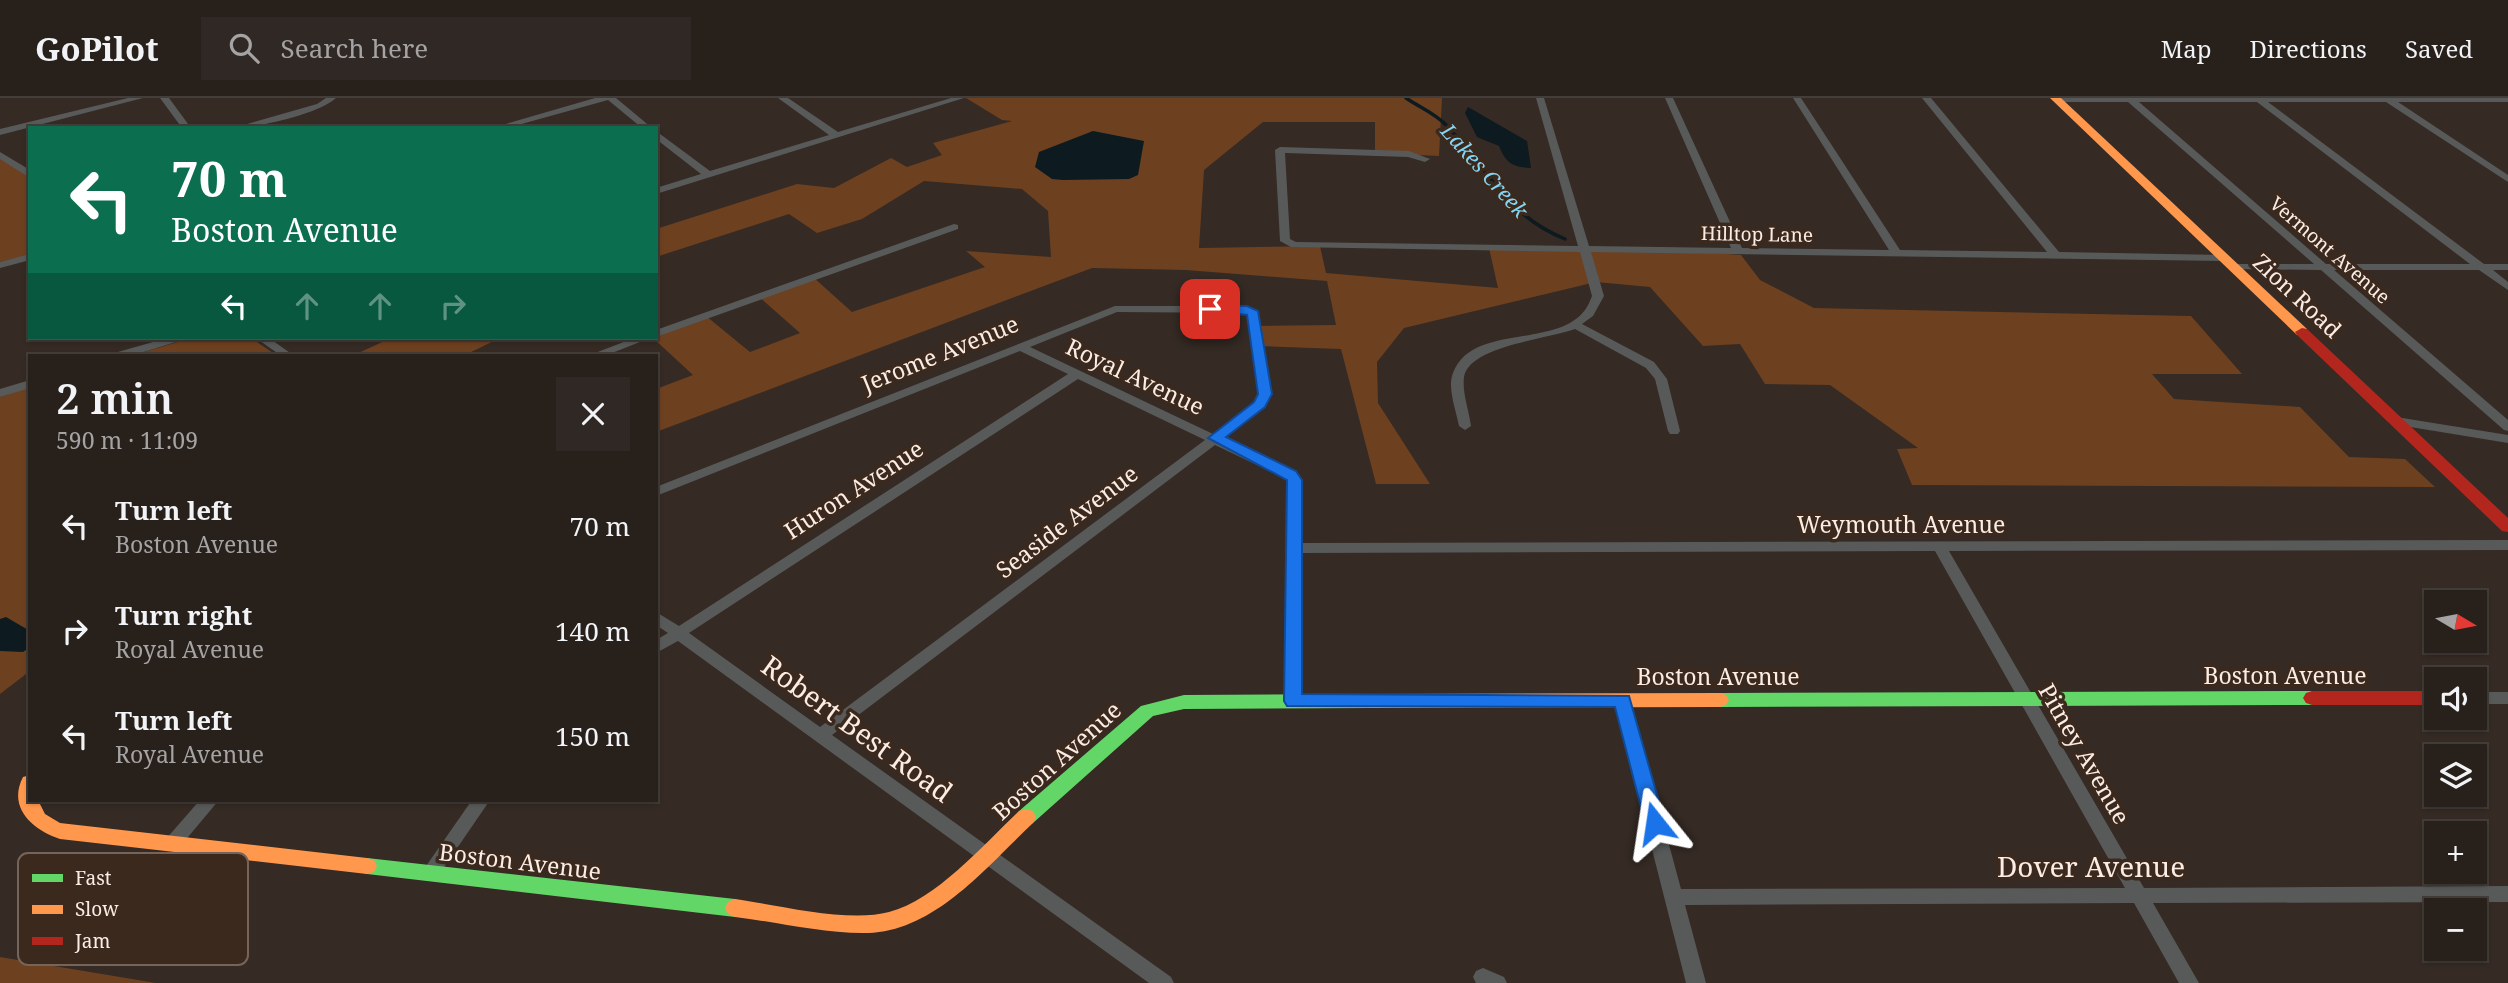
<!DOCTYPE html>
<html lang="en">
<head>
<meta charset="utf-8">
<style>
	body { margin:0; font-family:"Noto Serif",serif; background:#302824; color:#f1f3f6; height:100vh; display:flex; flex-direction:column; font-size:26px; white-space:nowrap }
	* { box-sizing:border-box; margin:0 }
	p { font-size:23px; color:#a5a3a3 }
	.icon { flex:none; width:38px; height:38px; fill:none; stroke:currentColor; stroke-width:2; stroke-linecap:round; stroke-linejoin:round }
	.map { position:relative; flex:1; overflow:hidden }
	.details { position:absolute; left:28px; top:256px; width:630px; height:448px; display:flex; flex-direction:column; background:#28201b; border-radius:0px; box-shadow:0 2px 5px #0004,0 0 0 2px #443e3a }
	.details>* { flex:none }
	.guide { position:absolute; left:28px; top:28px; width:630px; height:214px; border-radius:0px; box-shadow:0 2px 5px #0004,0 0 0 2px #443e3a; background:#0b6e4f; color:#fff; overflow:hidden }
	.needle { width:46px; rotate:100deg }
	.fabs { position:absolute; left:2424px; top:492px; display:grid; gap:14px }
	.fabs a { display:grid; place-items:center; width:63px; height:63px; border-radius:0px; background:#28201b; box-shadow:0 2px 5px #0004,0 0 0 2px #443e3a; font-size:35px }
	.pin { position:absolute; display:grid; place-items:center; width:60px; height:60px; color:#fff; margin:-30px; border-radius:14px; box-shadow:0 4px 10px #0006 }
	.me { position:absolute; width:77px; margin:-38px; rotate:345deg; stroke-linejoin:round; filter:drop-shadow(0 0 5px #0008) }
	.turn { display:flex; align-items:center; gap:24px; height:147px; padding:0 28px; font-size:32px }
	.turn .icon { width:91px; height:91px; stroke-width:2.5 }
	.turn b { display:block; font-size:49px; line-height:60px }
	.lanes { display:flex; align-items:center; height:66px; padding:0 28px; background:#0003; justify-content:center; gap:35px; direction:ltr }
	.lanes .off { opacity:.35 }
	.round { display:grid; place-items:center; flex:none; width:74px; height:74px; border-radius:0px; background:#302824 }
	.summary { display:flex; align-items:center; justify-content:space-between; height:119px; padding:0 28px }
	h1 { font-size:42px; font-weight:600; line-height:52px }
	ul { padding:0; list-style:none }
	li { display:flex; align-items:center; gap:21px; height:105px; padding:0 28px }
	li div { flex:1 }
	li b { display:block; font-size:26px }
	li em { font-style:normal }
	header { display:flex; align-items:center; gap:42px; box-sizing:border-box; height:98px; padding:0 35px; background:#28201b; border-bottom:2px solid #443e3a }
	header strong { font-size:33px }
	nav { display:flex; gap:38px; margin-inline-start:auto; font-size:24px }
	.search { width:490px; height:63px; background:#302824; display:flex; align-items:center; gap:18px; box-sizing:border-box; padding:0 24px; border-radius:0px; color:#a5a3a3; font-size:26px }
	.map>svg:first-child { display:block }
	.green { fill:#6d4020 }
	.water { fill:#0d1a1f }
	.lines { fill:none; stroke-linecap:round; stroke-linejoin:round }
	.stream { stroke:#0d1a1f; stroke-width:3.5 }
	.street { fill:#585a5a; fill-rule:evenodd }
	.fast { fill:#63d668; fill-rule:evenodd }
	.slow { fill:#ff974d; fill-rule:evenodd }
	.jam { fill:#b3261e; fill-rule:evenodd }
	.route { fill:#1a73e8; stroke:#114b97; stroke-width:2 }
	.labels { text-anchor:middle; stroke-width:7; stroke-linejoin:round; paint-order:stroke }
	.far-street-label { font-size:19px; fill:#f9ede5; stroke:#3c291d }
	.far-water-label { font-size:21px; font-style:italic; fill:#84d5f4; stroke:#3c291d }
	.street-label { font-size:23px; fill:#f9ede5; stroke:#3c291d }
	.near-street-label { font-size:28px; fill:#f9ede5; stroke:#3c291d }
	.key { fill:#3c291d; stroke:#756459; stroke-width:2 }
	.key-label { font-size:19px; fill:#f9ede5 }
</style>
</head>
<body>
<header>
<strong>GoPilot</strong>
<div class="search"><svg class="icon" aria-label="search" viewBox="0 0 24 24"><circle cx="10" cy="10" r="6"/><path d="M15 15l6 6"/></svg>Search here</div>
<nav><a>Map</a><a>Directions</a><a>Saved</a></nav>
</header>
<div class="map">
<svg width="2508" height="885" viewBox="0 0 2508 885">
	<rect width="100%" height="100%" fill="#352a24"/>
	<!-- green -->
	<g class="green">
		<polygon points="966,0 1442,0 1439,58 1375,55 1375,24 1263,24 1204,72 1199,150 1320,148 1326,175 1498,190 1489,150 1684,153 1741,157 1760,182 1814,210 2191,218 2242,276 2152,276 2174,301 2300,309 2349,359 2405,361 2435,389 1912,387 1897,351 1918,350 1830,287 1765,286 1740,246 1703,248 1650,189 1596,184 1404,230 1377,264 1378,305 1430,386 1376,386 1341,251 1255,248 1253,228 1336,227 1327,183 1186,172 1092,170 656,334 656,291 693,277 653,240 656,240 656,235 706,218 750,254 800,235 758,198 813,179 852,214 985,169 966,153 1051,159 1048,113 1022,91 924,83 862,121 817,135 789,116 656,159 656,131 797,86 834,90 891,60 907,69 942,57 933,45 1012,23 1002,22"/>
		<polygon points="0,58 30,80 30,157 0,164"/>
		<polygon points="191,240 251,240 276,257 134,257"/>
		<polygon points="391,240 500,240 465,257 354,257"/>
		<polygon points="30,289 30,573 0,596 0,299"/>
		<polygon points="0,859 156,885 0,885"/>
	</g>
	<!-- water -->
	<g class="water">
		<path d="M1468 9 1527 43 1531 70C1512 69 1506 65 1499 48L1477 39 1465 15Z"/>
		<polygon points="1093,33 1144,43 1138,77 1129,81 1063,82 1052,81 1035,69 1039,54"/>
		<polygon points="6,519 30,533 30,549 23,554 0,553 0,521"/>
	</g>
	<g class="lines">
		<!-- stream -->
		<path class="stream" d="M1406 0C1419 9 1435 15 1446 27 1488 70 1505 117 1565 141"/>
		<!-- street -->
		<g class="street">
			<polygon points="128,0 143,0 0,37 0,31"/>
			<polygon points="160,0 169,0 191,30 182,30"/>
			<path d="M326 0H336C319 16 257 30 233 30L317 6Z"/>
			<polygon points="595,0 616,0 652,30 642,30 608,2 507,30 492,30"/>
			<polygon points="778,0 788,0 838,34 951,0 964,0 656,96 656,90 701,76 656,41 656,33 710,73 829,37"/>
			<path d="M1536 0H1544L1589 148 1731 150 1665 0H1673L1742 150 1889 152 1793 0H1801L1900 152 2047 154 1922 0H1931L2059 154 2224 157 2229 160 2224 163 1591 154 1604 198 1593 218 1582 226 1654 264 1667 281 1680 333 1678 336H1670L1668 333 1655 281 1646 270 1575 231C1548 241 1469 248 1464 279 1462 295 1469 312 1471 328L1465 332 1459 328C1456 312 1447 290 1453 275 1472 225 1556 251 1585 212 1588 208 1590 203 1592 198L1580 154 1291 149 1280 143 1275 52 1280 49 1409 53 1430 61 1425 64 1408 59 1285 55 1290 141 1296 144 1578 148Z"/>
			<path d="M2052 0H2508V4H2398L2508 77V84L2386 4H2268L2484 166H2508V172H2493L2508 184V192L2479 172H2334L2508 322V333L2504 332 2321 172 2229 171 2228 169 2233 166H2314L2128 4H2056ZM2139 4H2257L2470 166H2326Z"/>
			<polygon points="0,54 30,72 30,80 0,61"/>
			<polygon points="954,126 958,127 958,131 656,239 656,232"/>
			<polygon points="30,156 30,162 0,170 0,164"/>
			<path d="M1115 208H1237L1253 210 1257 213 1271 296 1264 310 1223 341 1298 376 1300 379V445L2508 442V452L1949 453 2144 790 2508 788V804L2153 805 2199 885H2179L2134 805 1685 807 1706 885H1686L1614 602 1616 598H1628L1630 602 1681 791 2125 790 1935 453 1300 455 1301 603 1299 607H1287L1285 603 1286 381 1215 347 832 637 1171 879 1174 885H1149L678 543 656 555V542L668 535 656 527V514L679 528 1068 276 1020 253 656 398V389ZM1117 214 1246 215 1259 296 1255 305 1213 336 1030 249ZM1078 281 1205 342 820 629 689 535Z"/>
			<polygon points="167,240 184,240 182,242 134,257 116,257 118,254"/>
			<polygon points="256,240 269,240 293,257 280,257"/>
			<polygon points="634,240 650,240 607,257 590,257"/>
			<polygon points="30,282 30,290 0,299 0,291"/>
			<polygon points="2396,319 2508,337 2508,345 2392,326 2390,323 2392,320"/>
			<rect x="2474" y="594" width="34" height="12"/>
			<polygon points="200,702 219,702 178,751 172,753 166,751 163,746 166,741"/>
			<polygon points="472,702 490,702 436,781 430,783 424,781 421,776 424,771"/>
			<polygon points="1483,870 1504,879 1507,885 1476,885 1473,879 1476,873"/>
		</g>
		<!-- fast -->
		<g class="fast">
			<polygon points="2312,593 2318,595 2321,600 2318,605 2312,607 1720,609 1714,607 1711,602 1714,597 1720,595"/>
			<polygon points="1370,596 1376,598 1379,603 1376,608 1370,610 1184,611 1153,618 1033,725 1026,727 1019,725 1016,719 1019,713 1141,608 1184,597"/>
			<polygon points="367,760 735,801 742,804 745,810 742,816 735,819 367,776 360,774 357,768 360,762"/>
		</g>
		<!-- slow -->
		<g class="slow">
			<polygon points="2050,0 2061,0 2307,231 2307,237 2297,237"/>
			<polygon points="1720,595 1726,597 1729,602 1726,607 1720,609 1370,610 1364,608 1361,603 1364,598 1370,596"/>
			<path d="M30 677V702H38L45 716 60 725 367 760 374 762 377 768 374 774 367 776 60 741C33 732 7 710 23 679Z"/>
			<path d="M1026 711 1033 713 1036 719 1033 725C988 767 936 833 868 835 824 836 778 824 735 819L728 816 725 810 728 804 735 801C778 807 848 825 889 814 936 802 984 746 1019 713Z"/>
		</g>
		<!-- jam -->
		<g class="jam">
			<polygon points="2302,230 2307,231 2508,420 2508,434 2502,433 2297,237 2295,234"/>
			<polygon points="2312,593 2436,593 2436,607 2312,607 2306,605 2303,600 2306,595"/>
		</g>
	</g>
	<!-- route -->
	<polygon class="route" points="1210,207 1247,208 1258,213 1272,296 1265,309 1226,339 1296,373 1302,382 1302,596 1629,598 1665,725 1662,731 1655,733 1648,731 1645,725 1615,609 1287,608 1284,603 1287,382 1208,340 1254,304 1258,296 1247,217 1206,213 1206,208"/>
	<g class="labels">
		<!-- far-street labels -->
		<g class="far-street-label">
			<text transform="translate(1757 136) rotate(1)" y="7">Hilltop Lane</text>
			<text transform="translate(2330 152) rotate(41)" y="7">Vermont Avenue</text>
		</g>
		<!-- far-water labels -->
		<g class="far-water-label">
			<text transform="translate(1484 73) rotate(48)" y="7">Lakes Creek</text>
		</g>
		<!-- street labels -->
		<g class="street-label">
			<text transform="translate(2297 198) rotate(43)" y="8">Zion Road</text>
			<text transform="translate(940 256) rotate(-22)" y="8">Jerome Avenue</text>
			<text transform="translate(1135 279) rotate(25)" y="8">Royal Avenue</text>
			<text transform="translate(854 392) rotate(-33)" y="8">Huron Avenue</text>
			<text transform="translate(1067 424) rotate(-37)" y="8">Seaside Avenue</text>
			<text x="1901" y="435">Weymouth Avenue</text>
			<text x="2285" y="586">Boston Avenue</text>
			<text x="1718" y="587">Boston Avenue</text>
			<text transform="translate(2084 656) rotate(60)" y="8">Pitney Avenue</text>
			<text transform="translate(1057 663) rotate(-42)" y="8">Boston Avenue</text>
			<text transform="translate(520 764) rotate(7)" y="8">Boston Avenue</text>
		</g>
		<!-- near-street labels -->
		<g class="near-street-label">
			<text transform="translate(857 631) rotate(36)" y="10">Robert Best Road</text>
			<text x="2091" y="779">Dover Avenue</text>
		</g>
	</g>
	<!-- legend -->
	<rect x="18" y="755" width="230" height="112" rx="10" class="key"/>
	<rect x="32" y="776" width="31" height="8" fill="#63d668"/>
	<rect x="32" y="807" width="31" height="9" fill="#ff974d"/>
	<rect x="32" y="839" width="31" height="8" fill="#b3261e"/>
	<g class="key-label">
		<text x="75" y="787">Fast</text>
		<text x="75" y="818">Slow</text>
		<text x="75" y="850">Jam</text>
	</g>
</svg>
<div class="fabs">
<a><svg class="needle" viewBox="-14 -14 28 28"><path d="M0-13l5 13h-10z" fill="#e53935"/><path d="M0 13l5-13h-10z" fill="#a5a3a3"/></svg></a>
<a><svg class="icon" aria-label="sound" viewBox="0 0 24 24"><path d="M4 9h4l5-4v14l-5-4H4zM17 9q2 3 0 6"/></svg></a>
<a><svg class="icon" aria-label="layers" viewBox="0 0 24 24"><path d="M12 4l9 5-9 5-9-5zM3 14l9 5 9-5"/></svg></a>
<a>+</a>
<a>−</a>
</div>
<div class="pin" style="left:1210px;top:211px;background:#d93025"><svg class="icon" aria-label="arrive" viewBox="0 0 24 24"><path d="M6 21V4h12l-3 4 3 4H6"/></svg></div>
<svg class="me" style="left:1655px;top:725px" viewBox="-20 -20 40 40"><path d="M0-17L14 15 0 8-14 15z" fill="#1a73e8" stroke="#fff" stroke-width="4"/></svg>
<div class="guide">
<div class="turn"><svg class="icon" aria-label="left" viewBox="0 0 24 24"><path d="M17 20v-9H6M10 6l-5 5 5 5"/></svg><div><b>70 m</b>Boston Avenue</div></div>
<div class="lanes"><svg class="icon" aria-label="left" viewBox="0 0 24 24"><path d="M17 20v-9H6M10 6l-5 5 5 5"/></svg><svg class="icon off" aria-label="ahead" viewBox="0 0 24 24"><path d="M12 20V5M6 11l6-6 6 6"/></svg><svg class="icon off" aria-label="ahead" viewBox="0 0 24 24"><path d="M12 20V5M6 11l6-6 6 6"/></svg><svg class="icon off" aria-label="right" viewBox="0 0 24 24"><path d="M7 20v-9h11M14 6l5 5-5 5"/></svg></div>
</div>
<section class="details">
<div class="summary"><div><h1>2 min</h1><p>590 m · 11:09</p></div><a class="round"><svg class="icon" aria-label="close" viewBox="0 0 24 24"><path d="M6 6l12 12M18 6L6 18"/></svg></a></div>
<ul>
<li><svg class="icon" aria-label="left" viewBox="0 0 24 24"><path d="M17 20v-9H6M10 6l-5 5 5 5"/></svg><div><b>Turn left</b><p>Boston Avenue</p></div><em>70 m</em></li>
<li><svg class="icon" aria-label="right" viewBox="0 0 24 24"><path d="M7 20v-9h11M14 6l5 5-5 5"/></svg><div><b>Turn right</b><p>Royal Avenue</p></div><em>140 m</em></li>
<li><svg class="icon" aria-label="left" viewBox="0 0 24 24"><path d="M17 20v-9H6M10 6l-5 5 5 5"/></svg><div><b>Turn left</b><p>Royal Avenue</p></div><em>150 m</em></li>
</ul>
</section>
</div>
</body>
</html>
